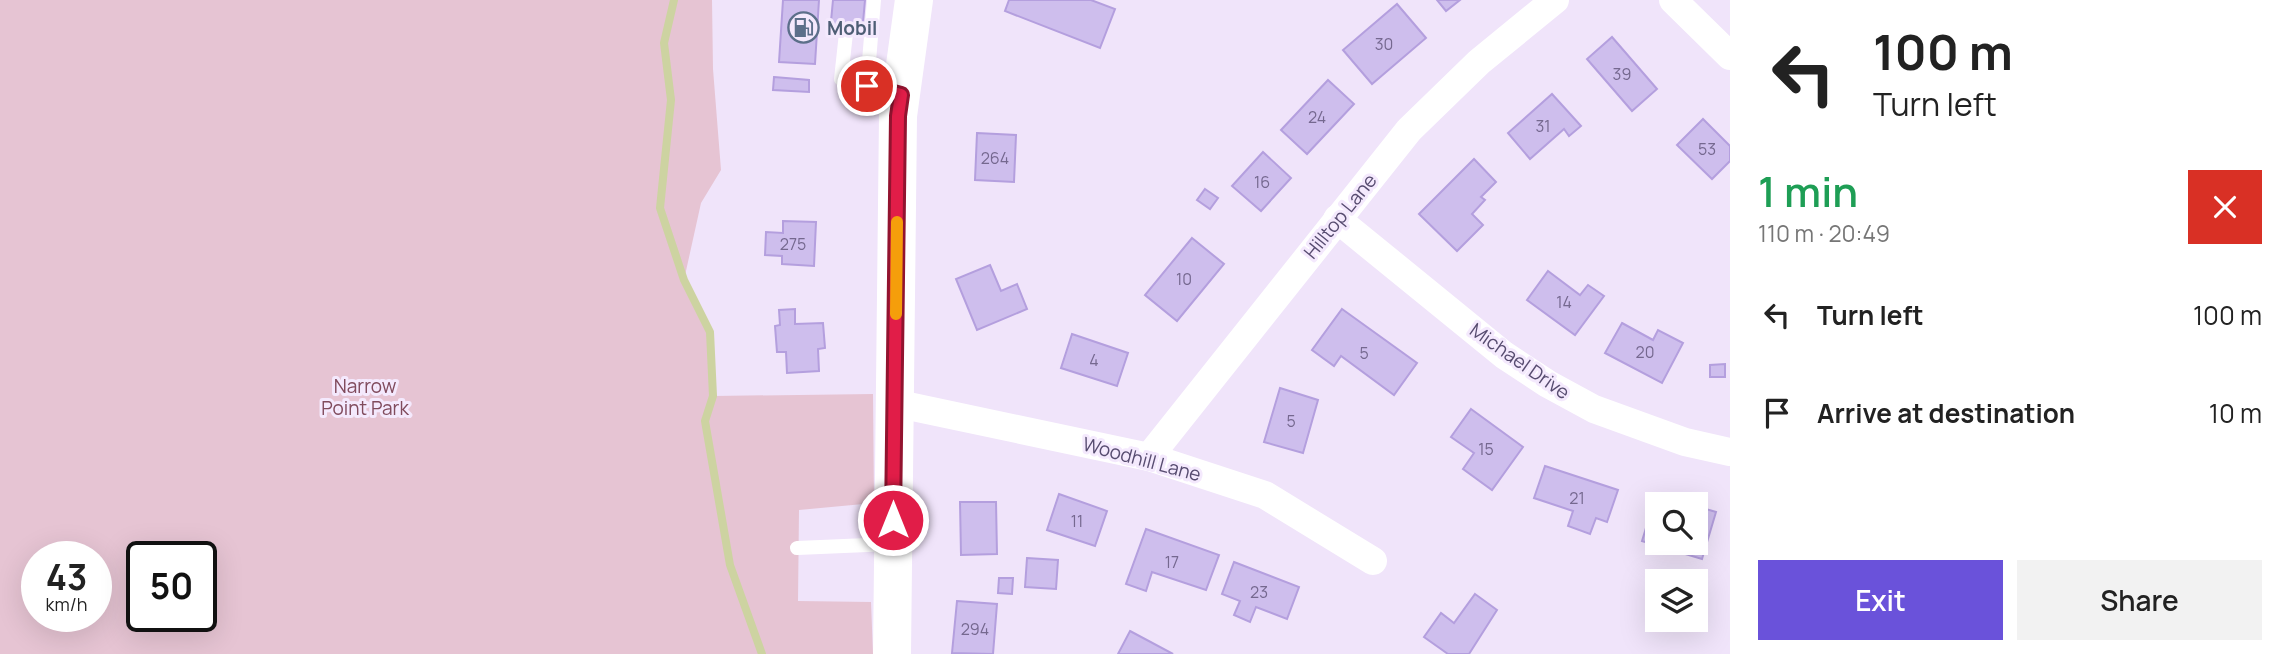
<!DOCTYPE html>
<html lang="en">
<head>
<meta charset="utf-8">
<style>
	body { margin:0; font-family:Manrope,sans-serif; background:#f2f2f2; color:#222; height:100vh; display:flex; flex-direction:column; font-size:26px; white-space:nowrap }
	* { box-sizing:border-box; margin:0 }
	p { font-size:23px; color:#767676 }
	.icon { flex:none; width:38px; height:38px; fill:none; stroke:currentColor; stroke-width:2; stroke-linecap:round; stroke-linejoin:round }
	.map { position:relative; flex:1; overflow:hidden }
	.details { display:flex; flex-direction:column; background:#fff; width:560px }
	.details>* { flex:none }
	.top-card { background:#fff; color:#222; overflow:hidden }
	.buttons { position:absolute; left:1645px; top:492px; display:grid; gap:14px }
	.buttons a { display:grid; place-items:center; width:63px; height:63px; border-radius:0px; background:#fff; box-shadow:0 7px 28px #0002; font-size:35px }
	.speed { position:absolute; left:21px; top:541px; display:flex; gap:14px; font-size:35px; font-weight:700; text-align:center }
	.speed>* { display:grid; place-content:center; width:91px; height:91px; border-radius:50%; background:#fff; box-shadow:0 7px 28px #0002; line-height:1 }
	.speed small { font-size:18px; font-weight:400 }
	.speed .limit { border:4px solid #111; border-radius:10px; background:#fff; color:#111 }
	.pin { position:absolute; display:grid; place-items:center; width:60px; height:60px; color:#fff; margin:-30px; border:4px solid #fff; border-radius:50%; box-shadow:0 2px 7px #0007 }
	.me { position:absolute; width:77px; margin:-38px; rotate:0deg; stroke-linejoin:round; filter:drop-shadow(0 0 5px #0008) }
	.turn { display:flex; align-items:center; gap:24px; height:147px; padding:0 28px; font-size:32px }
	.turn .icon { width:91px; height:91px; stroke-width:2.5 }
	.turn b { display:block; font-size:49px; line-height:60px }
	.round { display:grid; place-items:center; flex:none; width:74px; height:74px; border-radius:0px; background:#f2f2f2 }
	.overview { display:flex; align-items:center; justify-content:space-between; height:119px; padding:0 28px }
	h1 { font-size:42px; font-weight:600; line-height:52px; color:#1e9e55 }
	.button { display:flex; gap:14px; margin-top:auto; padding:14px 28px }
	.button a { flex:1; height:80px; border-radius:0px; background:#6a52da; color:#fff; font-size:28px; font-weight:600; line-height:80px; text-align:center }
	.button a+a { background:#f2f2f2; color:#222 }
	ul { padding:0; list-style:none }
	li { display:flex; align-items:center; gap:21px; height:98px; padding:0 28px }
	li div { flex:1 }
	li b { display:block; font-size:26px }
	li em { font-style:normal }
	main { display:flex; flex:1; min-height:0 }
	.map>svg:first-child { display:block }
	.green { fill:#e6c4d3; fill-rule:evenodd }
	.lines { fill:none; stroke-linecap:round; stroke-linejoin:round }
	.stream { stroke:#cdd3a1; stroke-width:8 }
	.building { fill:#cebeed; stroke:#b49fde; stroke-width:2 }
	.lane { stroke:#fff; stroke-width:14 }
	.street { stroke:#fff; stroke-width:28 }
	.secondary { stroke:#fff; stroke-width:38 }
	.route-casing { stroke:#92132f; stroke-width:18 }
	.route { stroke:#e11d48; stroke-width:12 }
	.slow { stroke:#f59e0b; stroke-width:12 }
	.labels { text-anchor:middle; stroke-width:6; stroke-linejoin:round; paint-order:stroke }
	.number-label { font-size:16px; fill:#75688f }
	.service-label { font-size:19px; font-weight:bold; fill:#4e5e75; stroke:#f4e9fd; text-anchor:start }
	.street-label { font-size:19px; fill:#574c70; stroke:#f4e9fd }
	.park-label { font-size:19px; fill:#804b5d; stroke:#f4e9fd }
</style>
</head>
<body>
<main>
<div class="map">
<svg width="1730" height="654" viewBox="0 0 1730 654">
	<rect width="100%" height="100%" fill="#f0e4fa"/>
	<!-- green -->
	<path class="green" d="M0 0H712L713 69 721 170 701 203 684 280 710 332 714 396 873 394 874 503 799 510 798 601 871 602 873 654H0ZM37 556H96V616H37ZM142 556H201V616H142Z"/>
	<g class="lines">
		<!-- stream -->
		<polyline class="stream" points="674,0 664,43 671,100 660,208 684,280 710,332 713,396 705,421 730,565 762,654"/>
	</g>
	<!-- building -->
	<g class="building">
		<polygon points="783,0 819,0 815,64 779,62"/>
		<polygon points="833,0 865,0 862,34 830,32"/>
		<polygon points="1009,0 1091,0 1115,9 1100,48 1005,11"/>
		<polygon points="1437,0 1460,0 1446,11"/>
		<polygon points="1397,4 1426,38 1372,84 1343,50"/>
		<polygon points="1612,37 1657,89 1632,111 1587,59"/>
		<polygon points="774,77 809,80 809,92 773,90"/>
		<polygon points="1328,80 1354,104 1307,154 1281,130"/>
		<polygon points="1552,94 1581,126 1569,136 1564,129 1530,159 1508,133"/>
		<polygon points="1703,119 1730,146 1730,161 1712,179 1677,145"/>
		<polygon points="977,133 1016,135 1014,182 975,180"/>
		<polygon points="1263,152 1291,178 1261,211 1232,186"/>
		<polygon points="1474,159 1496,182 1481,197 1485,200 1472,214 1483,225 1457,251 1419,214"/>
		<polygon points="1205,189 1218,198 1210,209 1197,200"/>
		<polygon points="783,221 816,222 814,266 782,264 782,256 765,255 766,232 783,233"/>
		<polygon points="1192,238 1224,264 1177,321 1145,295"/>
		<polygon points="990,265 1001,291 1017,284 1027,309 977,330 956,279"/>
		<polygon points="1548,271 1580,295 1588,285 1604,296 1575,335 1527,300"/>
		<polygon points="795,309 795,324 823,323 825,348 818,349 819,371 787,373 786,352 777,352 775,326 780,325 779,310"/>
		<polygon points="1342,309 1417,363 1394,395 1341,356 1334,366 1312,350"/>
		<polygon points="1622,323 1653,340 1658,330 1683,343 1662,383 1605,353"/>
		<polygon points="1072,334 1128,353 1117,386 1061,368"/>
		<polygon points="1725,364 1725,377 1710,377 1710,365"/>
		<polygon points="1280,388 1318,400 1303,453 1264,442"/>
		<polygon points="1471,409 1523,447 1492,490 1463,469 1474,453 1451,437"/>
		<polygon points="1545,466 1618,490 1607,522 1596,518 1590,534 1568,526 1573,511 1534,498"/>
		<polygon points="1059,494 1107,511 1095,546 1047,530"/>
		<polygon points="1656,495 1688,504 1657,504 1657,542 1696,542 1696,506 1716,512 1702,559 1642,541"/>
		<polygon points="960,502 996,502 997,554 961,555"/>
		<polygon points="1146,529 1219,555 1206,590 1152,572 1146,591 1126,584"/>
		<polygon points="1027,558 1058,560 1056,589 1025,587"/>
		<polygon points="1234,562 1299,587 1287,619 1256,607 1250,622 1234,615 1240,601 1222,594"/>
		<polygon points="999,578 1013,578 1012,594 998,593"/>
		<polygon points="1475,594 1497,610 1469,654 1448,654 1424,637 1441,613 1454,623"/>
		<polygon points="957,601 997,604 993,654 952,653"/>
		<polygon points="1130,631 1173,654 1118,654"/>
	</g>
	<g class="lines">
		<!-- lane -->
		<g class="lane">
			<polyline points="874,0 867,86 900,94"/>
			<polyline points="846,33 841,79 867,86"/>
			<polyline points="797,548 891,544"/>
		</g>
		<!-- street -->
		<g class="street">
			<polyline points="1673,0 1730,56"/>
			<polyline points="1337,219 1504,355 1548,384 1594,409 1685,442 1730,452"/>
			<polyline points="894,403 1149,457 1265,495 1373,561"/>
			<polyline points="1149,457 1409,130 1479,62 1555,0"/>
		</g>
		<!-- secondary -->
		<polyline class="secondary" points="892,654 898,116 914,0"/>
	</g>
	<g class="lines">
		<defs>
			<polyline id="route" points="867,86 901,95 898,116 893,520"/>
		</defs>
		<!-- route casing -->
		<use href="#route" class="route-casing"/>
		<!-- route -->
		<use href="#route" class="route"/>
		<!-- slow -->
		<polyline class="slow" points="896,314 897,222"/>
	</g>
	<!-- icons -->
	<defs>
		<symbol id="fuel-ring" viewBox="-11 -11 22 22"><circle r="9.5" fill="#f4e9fd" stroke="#5c6f8a" stroke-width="1.5"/><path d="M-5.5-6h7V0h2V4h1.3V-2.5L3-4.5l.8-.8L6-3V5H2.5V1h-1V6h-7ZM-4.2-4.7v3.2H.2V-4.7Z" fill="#5c6f8a"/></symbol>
	</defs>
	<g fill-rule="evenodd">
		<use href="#fuel-ring" x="786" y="10" width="35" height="35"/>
	</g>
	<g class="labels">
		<!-- number labels -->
		<g class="number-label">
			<text x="1384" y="50">30</text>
			<text x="1622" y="80">39</text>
			<text x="1317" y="123">24</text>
			<text x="1543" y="132">31</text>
			<text x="1707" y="155">53</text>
			<text x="995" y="164">264</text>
			<text x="1262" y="188">16</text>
			<text x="793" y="250">275</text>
			<text x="1184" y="285">10</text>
			<text x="1564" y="308">14</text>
			<text x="1645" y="358">20</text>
			<text x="1364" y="359">5</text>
			<text x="1094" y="366">4</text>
			<text x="1291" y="427">5</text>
			<text x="1486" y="455">15</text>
			<text x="1577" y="504">21</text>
			<text x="1077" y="527">11</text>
			<text x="1172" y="568">17</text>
			<text x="1259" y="598">23</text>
			<text x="975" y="635">294</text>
		</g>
		<!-- service labels -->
		<g class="service-label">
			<text x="827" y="35">Mobil</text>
		</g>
		<!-- street labels -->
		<g class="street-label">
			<text transform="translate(1340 216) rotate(-51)" y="7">Hilltop Lane</text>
			<text transform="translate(1520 361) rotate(35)" y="7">Michael Drive</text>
			<text transform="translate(1142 459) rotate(15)" y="7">Woodhill Lane</text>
		</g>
		<!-- park labels -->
		<g class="park-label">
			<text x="365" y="393">Narrow<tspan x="365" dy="22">Point Park</tspan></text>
		</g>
	</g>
</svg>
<div class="buttons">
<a><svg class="icon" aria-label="search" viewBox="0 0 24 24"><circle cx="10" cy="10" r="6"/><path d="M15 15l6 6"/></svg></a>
<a><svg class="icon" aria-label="layers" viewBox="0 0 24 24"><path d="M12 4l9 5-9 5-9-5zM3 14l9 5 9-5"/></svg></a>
</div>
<div class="speed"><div>43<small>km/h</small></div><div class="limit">50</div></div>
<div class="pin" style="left:867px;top:86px;background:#d93025"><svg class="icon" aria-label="arrive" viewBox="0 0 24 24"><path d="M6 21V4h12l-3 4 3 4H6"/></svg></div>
<svg class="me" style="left:893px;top:520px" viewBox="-20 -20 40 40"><circle r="17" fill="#e11d48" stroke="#fff" stroke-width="3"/><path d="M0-11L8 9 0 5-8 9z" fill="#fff"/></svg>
</div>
<section class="details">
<div class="top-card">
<div class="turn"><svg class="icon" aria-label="left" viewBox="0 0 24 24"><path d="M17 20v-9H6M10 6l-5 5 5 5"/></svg><div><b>100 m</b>Turn left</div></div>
</div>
<div class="overview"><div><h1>1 min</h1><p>110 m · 20:49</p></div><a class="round" style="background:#d93025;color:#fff"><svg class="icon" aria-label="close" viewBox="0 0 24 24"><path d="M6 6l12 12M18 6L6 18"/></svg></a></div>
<ul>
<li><svg class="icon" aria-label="left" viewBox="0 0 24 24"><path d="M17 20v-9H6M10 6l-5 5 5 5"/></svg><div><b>Turn left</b></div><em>100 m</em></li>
<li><svg class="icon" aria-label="arrive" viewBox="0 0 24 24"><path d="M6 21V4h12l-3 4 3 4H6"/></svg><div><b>Arrive at destination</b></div><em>10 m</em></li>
</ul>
<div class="button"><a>Exit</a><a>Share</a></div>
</section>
</main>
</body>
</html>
